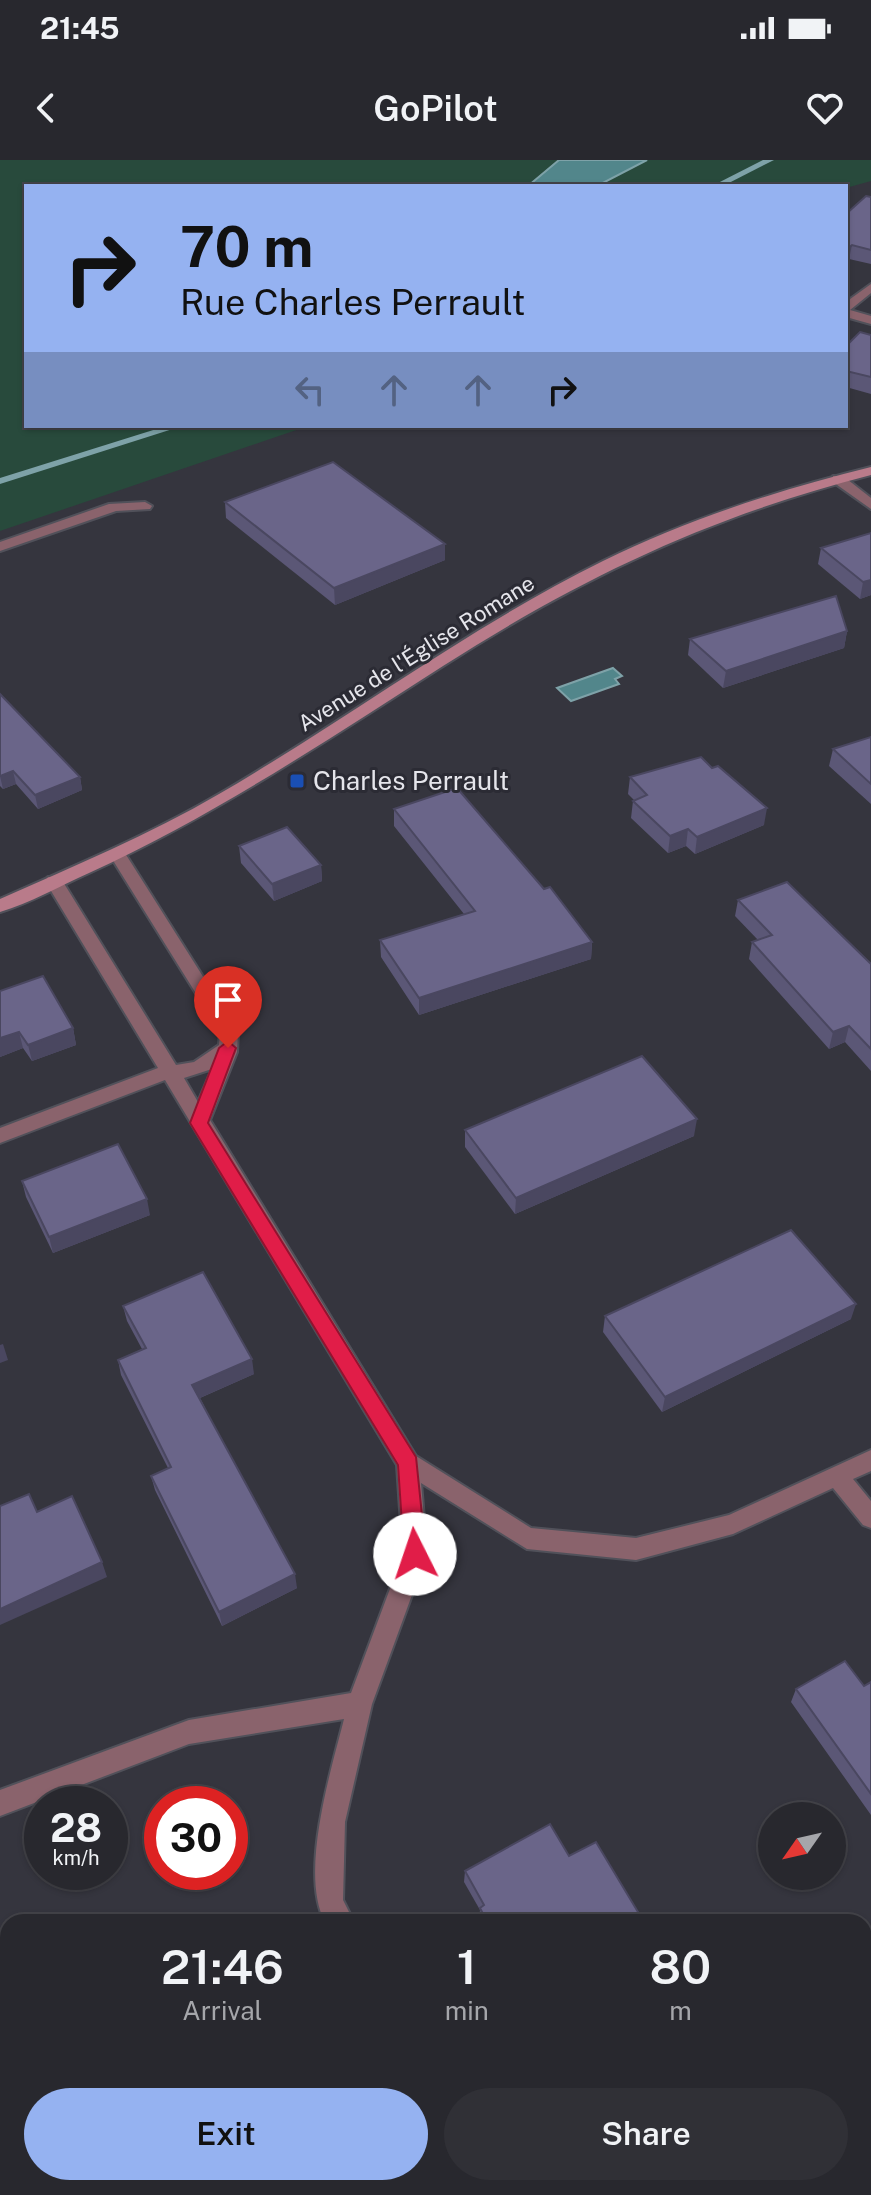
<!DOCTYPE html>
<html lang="en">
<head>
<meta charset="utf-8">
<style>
	body { margin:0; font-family:"Public Sans",sans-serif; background:#303036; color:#f1f3f6; height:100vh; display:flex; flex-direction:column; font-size:30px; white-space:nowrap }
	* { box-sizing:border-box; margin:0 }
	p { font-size:26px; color:#a5a6aa }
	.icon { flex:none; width:44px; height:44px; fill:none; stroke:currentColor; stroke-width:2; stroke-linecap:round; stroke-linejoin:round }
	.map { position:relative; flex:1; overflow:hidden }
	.drawer { position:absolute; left:0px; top:1754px; width:872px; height:282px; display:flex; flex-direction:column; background:#28282e; border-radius:24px 24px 0 0; box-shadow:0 2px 6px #0004,0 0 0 2px #44444a }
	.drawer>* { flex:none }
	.guide { position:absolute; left:24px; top:24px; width:824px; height:244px; border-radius:0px; box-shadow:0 2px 6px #0004,0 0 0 2px #44444a; background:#95b2f1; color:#111; overflow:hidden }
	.needle { width:52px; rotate:236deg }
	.fabs { position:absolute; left:758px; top:1642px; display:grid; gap:16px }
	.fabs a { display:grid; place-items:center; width:88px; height:88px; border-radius:50%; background:#28282e; box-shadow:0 2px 6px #0004,0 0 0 2px #44444a; font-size:40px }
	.speed { position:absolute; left:24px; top:1626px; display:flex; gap:16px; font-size:40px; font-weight:700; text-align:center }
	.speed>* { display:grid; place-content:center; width:104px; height:104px; border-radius:50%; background:#28282e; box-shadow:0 2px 6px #0004,0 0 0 2px #44444a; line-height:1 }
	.speed small { font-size:20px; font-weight:400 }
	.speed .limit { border:12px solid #d22; background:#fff; color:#111 }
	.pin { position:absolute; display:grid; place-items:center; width:68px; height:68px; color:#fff; margin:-82px -34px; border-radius:50% 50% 50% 0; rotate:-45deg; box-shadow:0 0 8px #0007 }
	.pin .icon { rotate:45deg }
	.me { position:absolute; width:88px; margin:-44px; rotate:356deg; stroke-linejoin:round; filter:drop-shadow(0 0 6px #0008) }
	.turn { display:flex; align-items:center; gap:28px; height:168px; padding:0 24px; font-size:36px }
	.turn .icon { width:104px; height:104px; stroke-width:2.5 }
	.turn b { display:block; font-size:56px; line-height:68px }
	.lanes { display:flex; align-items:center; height:76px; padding:0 24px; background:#0003; justify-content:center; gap:40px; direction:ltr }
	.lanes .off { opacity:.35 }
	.eta { display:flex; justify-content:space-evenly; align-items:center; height:136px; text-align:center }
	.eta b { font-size:48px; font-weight:600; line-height:56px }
	.button { display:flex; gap:16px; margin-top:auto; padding:16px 24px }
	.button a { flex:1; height:92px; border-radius:48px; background:#95b2f1; color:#111; font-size:32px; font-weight:600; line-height:92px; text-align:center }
	.button a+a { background:#303036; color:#f1f3f6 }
	.status { display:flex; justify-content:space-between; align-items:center; height:56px; padding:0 40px; background:#28282e; direction:ltr }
	.status svg { height:22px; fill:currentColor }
	header { display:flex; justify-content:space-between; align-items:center; height:104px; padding:0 24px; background:#28282e; font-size:36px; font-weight:600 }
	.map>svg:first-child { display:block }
	.green { fill:#284a3c }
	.water { fill:#52868b; stroke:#7ea2a8; stroke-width:2 }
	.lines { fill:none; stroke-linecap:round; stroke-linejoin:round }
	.stream { fill:#7ea2a8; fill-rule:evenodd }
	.lane-casing { stroke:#51515a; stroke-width:4 }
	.street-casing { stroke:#51515a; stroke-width:4 }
	.secondary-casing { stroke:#51515a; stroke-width:4 }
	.lane { fill:#8a636c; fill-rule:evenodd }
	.street { fill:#8a636c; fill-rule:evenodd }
	.secondary { fill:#b97b8a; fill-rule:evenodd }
	.wall { fill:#5b5776 }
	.shaded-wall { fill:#4a4760 }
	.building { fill:#6a6589; stroke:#4a4760; stroke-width:2 }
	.route { fill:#e11d48; stroke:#92132f; stroke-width:2 }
	.transit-dot { fill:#1a4fb4; stroke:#2b2b34; stroke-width:3 }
	.labels { text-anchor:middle; stroke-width:6; stroke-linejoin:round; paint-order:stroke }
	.far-street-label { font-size:22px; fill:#e5e5eb; stroke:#2b2b34 }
	.poi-label { font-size:26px; fill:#e5e5eb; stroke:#2b2b34; text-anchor:start }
</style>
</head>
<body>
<div class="status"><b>21:45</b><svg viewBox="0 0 49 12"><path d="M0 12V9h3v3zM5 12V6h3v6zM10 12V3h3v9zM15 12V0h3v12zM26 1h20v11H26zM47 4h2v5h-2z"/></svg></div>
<header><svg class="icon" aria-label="back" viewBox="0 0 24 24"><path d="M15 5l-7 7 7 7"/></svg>GoPilot<svg class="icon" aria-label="heart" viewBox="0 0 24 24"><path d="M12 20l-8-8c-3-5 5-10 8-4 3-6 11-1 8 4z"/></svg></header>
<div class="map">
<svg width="871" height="2035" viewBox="0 0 871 2035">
	<rect width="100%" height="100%" fill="#35353e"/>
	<!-- green -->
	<polygon class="green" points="0,0 871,0 871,21 846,28 26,26 26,266 308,266 0,371"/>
	<!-- water -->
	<g class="water">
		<polygon points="559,0 647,0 597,26 528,26"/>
		<polygon points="613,508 622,516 615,519 619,524 571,541 557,528"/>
	</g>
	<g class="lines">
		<!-- stream -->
		<g class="stream">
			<polygon points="763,0 774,0 723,26 712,26"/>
			<polygon points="166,266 182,266 0,324 0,318"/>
		</g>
		<defs>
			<g id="lane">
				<polygon points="871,124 871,133 850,150 871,156 871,164 846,157 846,142"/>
				<polygon points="833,316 843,316 871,338 871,349 833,322"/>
			</g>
			<g id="street">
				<polygon points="145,342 152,346 150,349 116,351 0,391 0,382 109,344"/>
				<path d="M117 689 123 690 238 872 237 892 210 960 416 1296 531 1368 636 1378 729 1355 871 1290V1311L853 1319 871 1341V1368L863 1365 833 1328 733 1374 636 1400 527 1389 421 1323 427 1394 372 1544 345 1662 343 1740 354 1762H325C299 1713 331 1611 344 1559L189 1584 0 1656V1630L189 1560 351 1533 403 1394 397 1305 165 920 0 983V968L158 908 45 721 48 717H60L176 905 194 902 219 885 220 872 109 694ZM212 909 198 942 184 918Z"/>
				<polygon points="454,2028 484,2028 486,2035 456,2035"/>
			</g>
			<path id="secondary" d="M871 307V315C711 356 582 417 443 506 327 580 214 656 89 713 60 726 30 743 0 752V739C74 706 149 675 219 634 348 559 468 468 603 401 688 359 779 330 871 307Z"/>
		</defs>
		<!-- lane casing -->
		<use href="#lane" class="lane-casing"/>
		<!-- street casing -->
		<use href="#street" class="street-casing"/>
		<!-- secondary casing -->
		<use href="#secondary" class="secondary-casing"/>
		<!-- lane -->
		<use href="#lane" class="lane"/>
		<!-- street -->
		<use href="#street" class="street"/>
		<!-- secondary -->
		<use href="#secondary" class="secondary"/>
	</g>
	<!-- wall -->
	<g class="wall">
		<polygon points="871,37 871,104 849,99 846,102 846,54"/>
		<polygon points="871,175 871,234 846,227 846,186"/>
		<polygon points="225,342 445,384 445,400 335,445 226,358"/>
		<polygon points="871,373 871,435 860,439 818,404 821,388"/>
		<polygon points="847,471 844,488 723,528 688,495 690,479"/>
		<polygon points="0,534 80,617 82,630 38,649 16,624 3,629 0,626"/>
		<polygon points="871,577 871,644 829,606 833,589"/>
		<polygon points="630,617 764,665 695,694 686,686 668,693 631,658 633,641 634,640 628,634"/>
		<polygon points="394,649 544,729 592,782 591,799 419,855 381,797 380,780 464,754 394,666"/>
		<polygon points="239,686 321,705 322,721 274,741 241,703"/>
		<polygon points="738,740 871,804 871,911 845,882 829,889 749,799 752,782 758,780 735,756"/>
		<polygon points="0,831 73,868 76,885 32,901 23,888 0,897"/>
		<polygon points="465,970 694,976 515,1054 465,987"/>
		<polygon points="22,1021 150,1055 53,1093 26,1037"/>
		<polygon points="123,1146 254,1214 200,1238 297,1428 222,1466 155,1330 151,1316 168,1308 121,1215 118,1200 142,1189 127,1161"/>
		<polygon points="605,1156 851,1159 662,1252 603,1172"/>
		<polygon points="871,1522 871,1655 791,1542 796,1529 864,1526"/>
		<polygon points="569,1696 644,1762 481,1762 479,1759 480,1750 464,1722 465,1711"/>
		<polygon points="627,2028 762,2028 766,2035 631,2035"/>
	</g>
	<!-- shaded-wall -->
	<g class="shaded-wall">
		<polygon points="852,85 849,99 846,102 846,90"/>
		<polygon points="445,384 445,400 335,445 334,428"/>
		<polygon points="871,420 871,435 860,439 863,422"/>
		<polygon points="847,471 844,488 723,528 726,511"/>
		<polygon points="13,611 16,624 3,629 0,616"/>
		<polygon points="80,617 82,630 38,649 35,635"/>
		<polygon points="767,648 764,665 695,694 697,677"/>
		<polygon points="688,669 686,686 668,693 670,676"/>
		<polygon points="321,705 322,721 274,741 272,724"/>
		<polygon points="592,782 591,799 419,855 419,838"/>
		<polygon points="849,866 845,882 829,889 833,872"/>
		<polygon points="73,868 76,885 32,901 28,885"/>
		<polygon points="19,872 23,888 0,897 0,878"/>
		<polygon points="697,959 694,976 515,1054 516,1038"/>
		<polygon points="147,1039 150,1055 53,1093 49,1077"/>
		<polygon points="856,1144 851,1159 662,1252 665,1237"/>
		<polygon points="3,1184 8,1200 0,1203 0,1185"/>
		<polygon points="252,1199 254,1214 195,1240 192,1225"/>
		<polygon points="102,1402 107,1417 0,1465 0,1449"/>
		<polygon points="295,1414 297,1428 222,1466 219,1452"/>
	</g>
	<!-- building -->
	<g class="building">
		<polygon points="866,36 871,37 871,90 852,85 846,90 846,54"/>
		<polygon points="860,172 871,175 871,217 846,211 846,186"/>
		<polygon points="333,302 445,384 334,428 225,342"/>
		<polygon points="871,373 871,420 863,422 821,388"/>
		<polygon points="836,436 847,471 726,511 690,479"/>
		<polygon points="0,534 80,617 35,635 13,611 0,616"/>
		<polygon points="871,577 871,624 833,589"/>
		<polygon points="701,597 712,608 718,606 767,648 697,677 688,669 670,676 633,641 647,635 630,617"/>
		<polygon points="457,628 544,729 550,727 592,782 419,838 380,780 475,751 394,649"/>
		<polygon points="287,667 321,705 272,724 239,686"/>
		<polygon points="787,722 871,804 871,889 849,866 833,872 752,782 772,775 738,740"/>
		<polygon points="43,816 73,868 28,885 19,872 0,878 0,831"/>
		<polygon points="642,896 697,959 516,1038 465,970"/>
		<polygon points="118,984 147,1039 49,1077 22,1021"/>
		<polygon points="791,1070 856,1144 665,1237 605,1156"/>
		<polygon points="203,1112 252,1199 192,1225 295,1414 219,1452 151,1316 171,1307 118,1200 146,1188 123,1146"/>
		<polygon points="29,1334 37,1352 72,1336 102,1402 0,1449 0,1346"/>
		<polygon points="845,1501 864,1526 871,1522 871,1634 796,1529"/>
		<polygon points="550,1664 569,1696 596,1682 644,1762 487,1762 480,1748 484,1745 465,1711"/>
		<polygon points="73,2028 200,2028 203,2035 61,2035"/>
		<polygon points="635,2028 762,2028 766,2035 639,2035"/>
	</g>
	<!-- route -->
	<polygon class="route" points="228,881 236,888 208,963 416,1297 426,1394 423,1401 415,1403 407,1401 404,1394 398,1305 190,963 219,888"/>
	<!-- markers -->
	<rect class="transit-dot" x="289" y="613" width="16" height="16" rx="4"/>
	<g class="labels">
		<!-- far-street labels -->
		<g class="far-street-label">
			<text transform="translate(416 493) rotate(-32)" y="8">Avenue de l'Église Romane</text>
		</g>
		<!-- poi labels -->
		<g class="poi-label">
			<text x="313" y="630">Charles Perrault</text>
		</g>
	</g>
</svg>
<div class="fabs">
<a><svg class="needle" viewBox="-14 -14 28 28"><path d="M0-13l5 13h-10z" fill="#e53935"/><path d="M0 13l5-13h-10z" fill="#a5a6aa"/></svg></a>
</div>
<div class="speed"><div>28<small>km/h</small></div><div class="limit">30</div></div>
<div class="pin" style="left:228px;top:888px;background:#d93025"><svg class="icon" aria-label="arrive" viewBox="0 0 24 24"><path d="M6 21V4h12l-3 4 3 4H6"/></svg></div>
<svg class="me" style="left:415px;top:1394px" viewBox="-20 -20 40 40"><circle r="19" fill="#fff"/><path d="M0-13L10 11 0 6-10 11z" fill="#e11d48"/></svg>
<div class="guide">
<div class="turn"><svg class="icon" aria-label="right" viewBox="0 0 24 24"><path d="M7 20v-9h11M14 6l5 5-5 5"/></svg><div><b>70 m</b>Rue Charles Perrault</div></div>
<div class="lanes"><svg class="icon off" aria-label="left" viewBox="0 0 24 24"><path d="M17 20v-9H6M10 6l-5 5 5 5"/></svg><svg class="icon off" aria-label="ahead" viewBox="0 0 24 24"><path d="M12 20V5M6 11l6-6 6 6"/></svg><svg class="icon off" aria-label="ahead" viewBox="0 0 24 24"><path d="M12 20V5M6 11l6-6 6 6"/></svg><svg class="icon" aria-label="right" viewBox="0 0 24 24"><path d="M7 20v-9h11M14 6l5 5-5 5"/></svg></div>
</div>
<section class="drawer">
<div class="eta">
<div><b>21:46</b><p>Arrival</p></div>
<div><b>1</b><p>min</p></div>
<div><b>80</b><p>m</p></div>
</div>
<div class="button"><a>Exit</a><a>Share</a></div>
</section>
</div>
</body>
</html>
